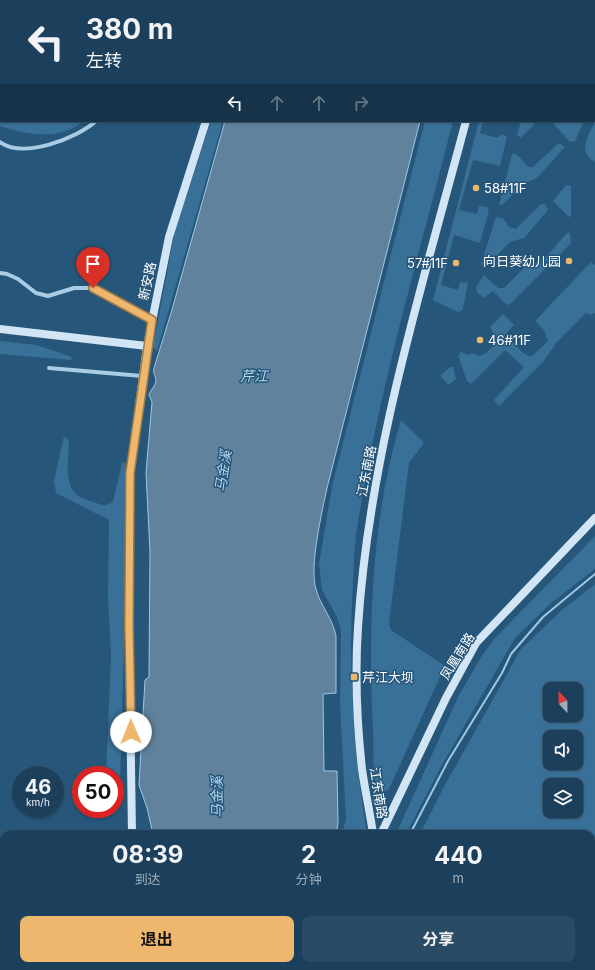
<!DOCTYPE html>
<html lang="zh">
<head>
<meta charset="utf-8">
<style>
	body { margin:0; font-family:Inter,"Noto Sans SC",sans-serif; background:#294b65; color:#f1f3f6; height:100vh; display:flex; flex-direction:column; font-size:15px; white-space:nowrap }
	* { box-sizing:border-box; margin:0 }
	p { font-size:13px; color:#a0afbb }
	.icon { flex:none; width:22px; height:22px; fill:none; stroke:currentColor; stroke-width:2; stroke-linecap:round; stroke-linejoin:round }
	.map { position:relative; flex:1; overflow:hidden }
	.sheet { position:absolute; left:0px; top:830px; width:595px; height:140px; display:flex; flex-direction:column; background:#1c405c; border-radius:12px 12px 0 0; box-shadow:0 1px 3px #0004,0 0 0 1px #3a5972 }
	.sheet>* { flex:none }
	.top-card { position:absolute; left:0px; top:0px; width:595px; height:122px; box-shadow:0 1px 3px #0004,0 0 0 1px #3a5972; background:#1c405c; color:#f1f3f6; overflow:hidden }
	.needle { width:26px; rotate:338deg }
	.buttons { position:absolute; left:543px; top:682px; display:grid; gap:8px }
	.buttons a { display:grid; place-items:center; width:40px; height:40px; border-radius:8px; background:#1c405c; box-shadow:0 1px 3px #0004,0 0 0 1px #3a5972; font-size:20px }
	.speed { position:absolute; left:12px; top:766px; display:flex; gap:8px; font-size:20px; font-weight:700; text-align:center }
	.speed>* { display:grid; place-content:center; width:52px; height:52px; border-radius:50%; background:#1c405c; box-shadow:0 1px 3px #0004,0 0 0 1px #3a5972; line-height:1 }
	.speed small { font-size:10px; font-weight:400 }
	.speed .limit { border:6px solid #d22; background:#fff; color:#111 }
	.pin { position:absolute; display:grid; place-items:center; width:34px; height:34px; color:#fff; margin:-41px -17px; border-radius:50% 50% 50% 0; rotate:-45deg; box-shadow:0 0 4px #0007 }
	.pin .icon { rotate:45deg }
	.me { position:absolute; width:44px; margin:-22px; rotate:359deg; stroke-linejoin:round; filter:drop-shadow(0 0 3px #0008) }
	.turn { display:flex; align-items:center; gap:14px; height:84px; padding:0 20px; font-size:18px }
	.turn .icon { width:52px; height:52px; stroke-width:2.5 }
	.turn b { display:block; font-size:28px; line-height:34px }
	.lanes { display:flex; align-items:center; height:38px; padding:0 20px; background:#0003; justify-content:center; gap:20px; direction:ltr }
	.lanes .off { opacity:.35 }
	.eta { display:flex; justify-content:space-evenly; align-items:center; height:68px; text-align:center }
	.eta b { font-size:24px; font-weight:700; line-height:28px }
	.cta { display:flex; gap:8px; margin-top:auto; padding:8px 20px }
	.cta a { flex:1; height:46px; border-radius:8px; background:#edb86e; color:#111; font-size:16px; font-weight:700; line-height:46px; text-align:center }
	.cta a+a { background:#294b65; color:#f1f3f6 }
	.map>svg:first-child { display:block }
	.green { fill:#397097; fill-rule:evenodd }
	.water { fill:#60829d; stroke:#9dc8e4 }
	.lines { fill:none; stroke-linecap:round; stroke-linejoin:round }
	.stream { stroke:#9dc8e4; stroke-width:2 }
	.street { stroke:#a9cbe4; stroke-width:4 }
	.secondary { stroke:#d2e5f4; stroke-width:8 }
	.route-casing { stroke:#9a7848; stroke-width:10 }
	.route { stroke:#edb86e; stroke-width:7 }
	.poi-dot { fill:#edb86e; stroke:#26567a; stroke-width:1.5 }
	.labels { text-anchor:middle; stroke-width:3; stroke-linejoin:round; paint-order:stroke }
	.poi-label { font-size:13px; fill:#fff; stroke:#26567a; text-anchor:start }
	.street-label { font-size:13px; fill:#fff; stroke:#26567a }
	.water-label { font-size:14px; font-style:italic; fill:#b4d5ec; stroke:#26567a }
</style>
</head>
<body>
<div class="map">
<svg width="595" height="970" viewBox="0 0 595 970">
	<rect width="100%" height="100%" fill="#26567a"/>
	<!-- green -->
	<g class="green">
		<path d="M0 79 1 121H84C59 141 28 135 0 126Z"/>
		<polygon points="211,121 223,121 157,351 153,347 175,230"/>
		<path d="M425 121H453C419 256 378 391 357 529 354 547 354 566 353 584 348 668 353 751 367 834H342L346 819 340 705 341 629 336 615 322 590 319 564 332 486Z"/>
		<polygon points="479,121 483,121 480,133 497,138 502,134 507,137 500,166 473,160 459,210 477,214 479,206 487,207 489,210 480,243 454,235 441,285 458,290 460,282 468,283 463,308 461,311 458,312 433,300"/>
		<polygon points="521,121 537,121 521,138 517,135"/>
		<polygon points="551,121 584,121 575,141 570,142"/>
		<path d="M595 122V162C577 152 588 136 595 122Z"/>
		<polygon points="559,143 565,147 563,149 537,178 524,184 502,205 499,205 512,154 516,154 529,167 533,167"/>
		<polygon points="566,185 571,186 571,216 569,217 553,201"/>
		<polygon points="541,204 545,204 548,210 524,238 510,242 487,266 483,266 481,264 496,217 503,218 509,227 516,229"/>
		<polygon points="567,233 570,233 571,243 509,305 506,304 493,291 484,298 477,292 476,287 484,275 498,288 504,288 525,267 544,259"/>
		<polygon points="591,262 595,265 595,313 591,315 586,313 557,342 543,362 499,406 494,400 524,367 505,350 471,384 467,381 458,356 461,352 468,355 473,353 480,356 486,353 497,342 490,327 503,314 514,325 505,335 523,353 531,357 548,341 544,330 535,321"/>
		<polygon points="0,341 36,345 72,357 71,360 0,354"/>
		<polygon points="450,367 453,367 456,379 449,385 442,378 441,375"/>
		<path d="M401 420 424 443 409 463 389 624 391 630 445 666 389 789C385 792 383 793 378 791 372 776 374 748 373 731 368 628 371 519 401 420Z"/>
		<path d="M64 436 69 440C69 456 63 484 77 495 84 500 95 502 104 506L113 502 122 463 125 462 126 466 127 541 120 784 119 795 115 800V775H106L111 655 108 597 109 520 56 493 54 481Z"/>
		<polygon points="595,536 595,569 550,604 515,638 442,765 406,834 396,834 459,695 483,654 495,638"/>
		<path d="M595 584V970H351L353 966H591V834H420L445 785 521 649 562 610ZM550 689H576V715H550ZM550 737H576V763H550ZM550 785H576V811H550Z"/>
	</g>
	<!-- water -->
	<g class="water">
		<polygon points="254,0 445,0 254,1"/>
		<path d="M225 121H420L327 488C322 512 309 567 316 589 320 605 333 619 336 636V693L323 694 324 771H337L338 824 336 834H153L147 808 139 785 145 680 149 677 150 552 146 473 152 402 149 395C150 390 156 386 156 380 155 375 153 374 154 368L171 313Z"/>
		<polygon points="155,966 312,966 310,970 155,970"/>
	</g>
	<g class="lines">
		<!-- stream -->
		<polyline class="stream" points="410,834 448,761 502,673 511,654 543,617 595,574"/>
		<!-- street -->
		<g class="street">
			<polyline points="538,0 541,1"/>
			<polyline points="67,1 68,0"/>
			<polyline points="594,17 595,18"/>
			<polyline points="0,39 1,39"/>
			<path d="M0 142C23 159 76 139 96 121"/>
			<polyline points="0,273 7,274 18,279 36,293 48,296 74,288 93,288 152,320"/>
			<polyline points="49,368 142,376"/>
		</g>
		<!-- secondary -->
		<g class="secondary">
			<polyline points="227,1 227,0"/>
			<polyline points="239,1 239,0"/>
			<polyline points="497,1 498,0"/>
			<polyline points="0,329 147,346"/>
			<polyline points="132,834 129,626 130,473 147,346 169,237 206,121"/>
			<path d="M373 834C370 812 365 791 362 769 357 724 355 672 358 627 369 454 422 287 466 121"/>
			<polyline points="381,834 446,698 476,643 595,518"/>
			<polyline points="114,970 115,966"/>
			<polyline points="324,970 326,966"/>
		</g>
	</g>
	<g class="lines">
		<defs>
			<polyline id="route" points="93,288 152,320 130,473 129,626 131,732"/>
		</defs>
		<!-- route casing -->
		<use href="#route" class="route-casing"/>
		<!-- route -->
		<use href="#route" class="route"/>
	</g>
	<!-- markers -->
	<g class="poi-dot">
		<circle cx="476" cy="188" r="4"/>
		<circle cx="569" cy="261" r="4"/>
		<circle cx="456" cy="263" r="4"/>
		<circle cx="480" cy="340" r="4"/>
		<rect x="350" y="673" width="8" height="8" rx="2"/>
	</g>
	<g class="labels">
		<!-- poi labels -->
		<g class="poi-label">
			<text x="484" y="193">58#11F</text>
			<text x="561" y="266" text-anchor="end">向日葵幼儿园</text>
			<text x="448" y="268" text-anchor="end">57#11F</text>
			<text x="488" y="345">46#11F</text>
			<text x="362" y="682">芹江大坝</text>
		</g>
		<!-- street labels -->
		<g class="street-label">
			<text transform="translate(147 281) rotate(-78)" y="5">新安路</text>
			<text transform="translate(366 471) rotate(-79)" y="5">江东南路</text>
			<text transform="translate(457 656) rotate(-58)" y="5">凤凰南路</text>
			<text transform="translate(379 793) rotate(81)" y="5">江东南路</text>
		</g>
		<!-- water labels -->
		<g class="water-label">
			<text x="254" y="381">芹江</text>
			<text transform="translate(223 471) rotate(-81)" y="5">马金溪</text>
			<text transform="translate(217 797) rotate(-91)" y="5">马金溪</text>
		</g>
	</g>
</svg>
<div class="buttons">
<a><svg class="needle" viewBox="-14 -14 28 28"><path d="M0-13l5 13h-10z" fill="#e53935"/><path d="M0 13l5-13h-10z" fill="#a0afbb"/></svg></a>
<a><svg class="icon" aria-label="sound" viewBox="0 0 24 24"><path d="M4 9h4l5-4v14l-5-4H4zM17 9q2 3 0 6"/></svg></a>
<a><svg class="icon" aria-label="layers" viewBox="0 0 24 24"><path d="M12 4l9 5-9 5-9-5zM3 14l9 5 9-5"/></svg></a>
</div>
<div class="speed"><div>46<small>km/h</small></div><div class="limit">50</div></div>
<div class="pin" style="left:93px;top:288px;background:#d93025"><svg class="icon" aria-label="arrive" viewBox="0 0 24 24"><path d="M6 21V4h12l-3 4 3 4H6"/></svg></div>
<svg class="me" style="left:131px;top:732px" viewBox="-20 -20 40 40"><circle r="19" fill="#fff"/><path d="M0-13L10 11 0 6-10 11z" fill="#edb86e"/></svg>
<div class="top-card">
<div class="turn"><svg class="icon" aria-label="left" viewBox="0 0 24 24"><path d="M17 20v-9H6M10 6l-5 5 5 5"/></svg><div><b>380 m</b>左转</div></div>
<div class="lanes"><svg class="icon" aria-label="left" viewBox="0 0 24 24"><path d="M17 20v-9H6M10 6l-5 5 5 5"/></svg><svg class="icon off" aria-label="ahead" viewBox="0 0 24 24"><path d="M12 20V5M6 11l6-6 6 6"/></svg><svg class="icon off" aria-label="ahead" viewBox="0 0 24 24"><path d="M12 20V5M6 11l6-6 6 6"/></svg><svg class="icon off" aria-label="right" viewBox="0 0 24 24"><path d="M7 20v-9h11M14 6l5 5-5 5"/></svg></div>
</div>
<section class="sheet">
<div class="eta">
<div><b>08:39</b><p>到达</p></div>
<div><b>2</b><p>分钟</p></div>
<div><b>440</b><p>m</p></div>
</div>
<div class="cta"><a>退出</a><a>分享</a></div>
</section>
</div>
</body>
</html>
